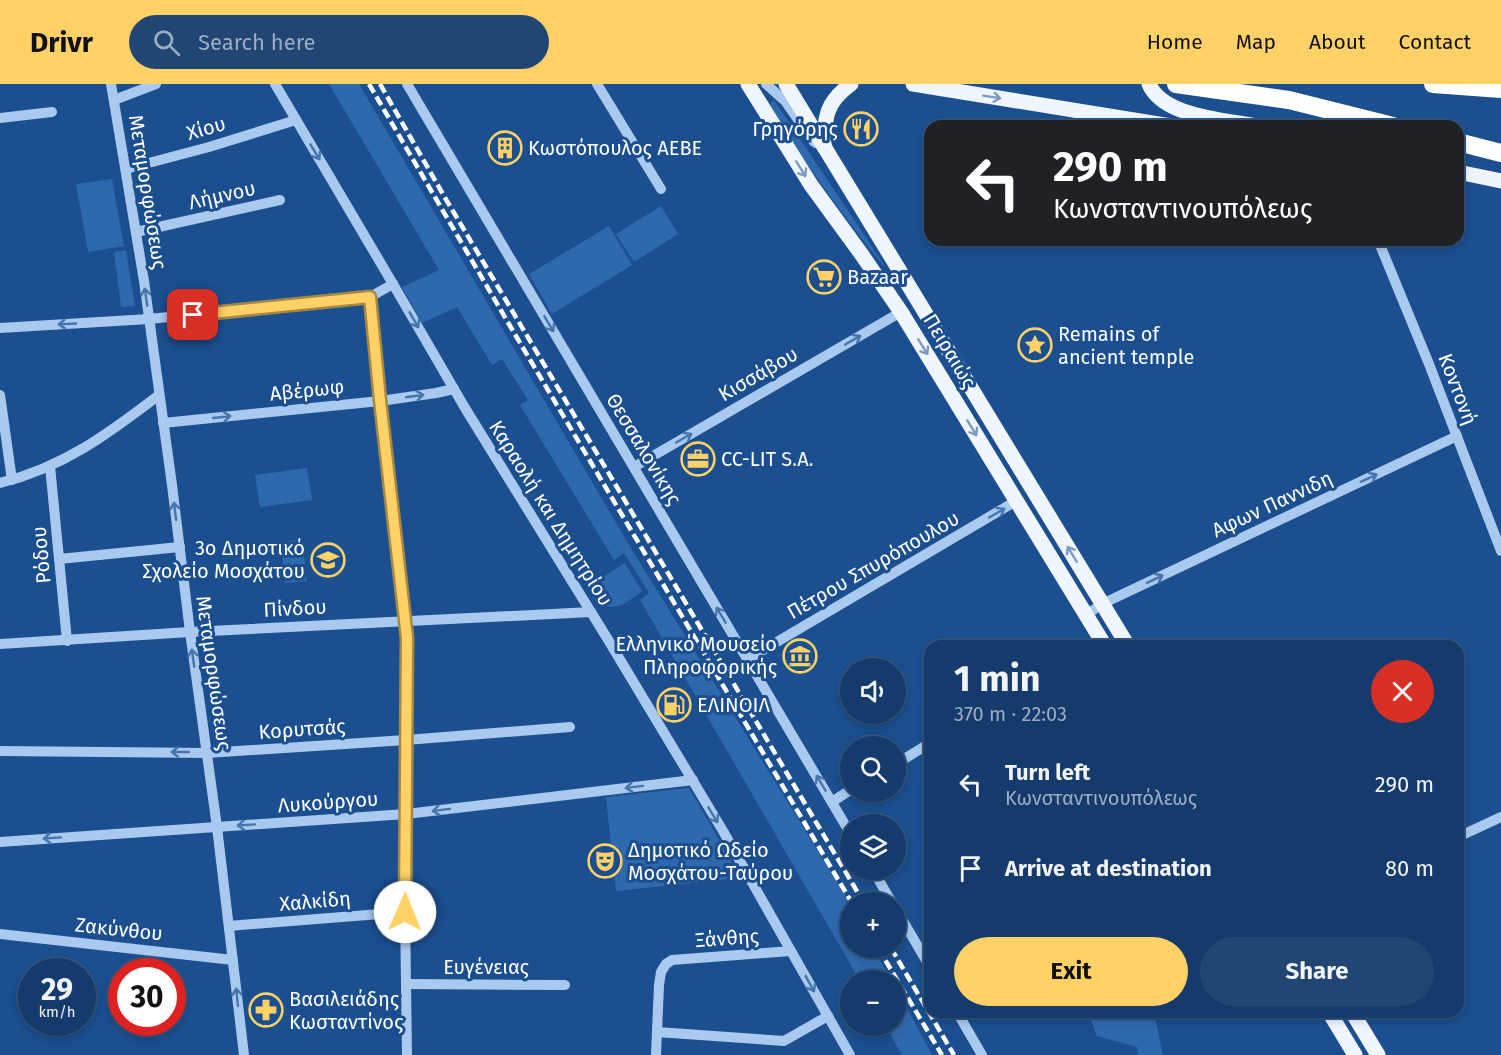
<!DOCTYPE html>
<html lang="en">
<head>
<meta charset="utf-8">
<style>
	body { margin:0; font-family:"Fira Sans",sans-serif; background:#214673; color:#f1f3f6; height:100vh; display:flex; flex-direction:column; font-size:22px; white-space:nowrap }
	* { box-sizing:border-box; margin:0 }
	p { font-size:20px; color:#9dadc1 }
	.icon { flex:none; width:33px; height:33px; fill:none; stroke:currentColor; stroke-width:2; stroke-linecap:round; stroke-linejoin:round }
	.map { position:relative; flex:1; overflow:hidden }
	.details { position:absolute; left:924px; top:556px; width:540px; height:378px; display:flex; flex-direction:column; background:#143b6b; border-radius:18px; box-shadow:0 3px 9px #0003,0 0 0 2px #33557e }
	.details>* { flex:none }
	.banner { position:absolute; left:924px; top:36px; width:540px; height:126px; border-radius:18px; box-shadow:0 3px 9px #0003,0 0 0 2px #33557e; background:#202124; color:#fff; overflow:hidden }
	.fabs { position:absolute; left:840px; top:574px; display:grid; gap:12px }
	.fabs a { display:grid; place-items:center; width:66px; height:66px; border-radius:50%; background:#143b6b; box-shadow:0 3px 9px #0003,0 0 0 2px #33557e; font-size:30px }
	.speed { position:absolute; left:18px; top:874px; display:flex; gap:12px; font-size:30px; font-weight:700; text-align:center }
	.speed>* { display:grid; place-content:center; width:78px; height:78px; border-radius:50%; background:#143b6b; box-shadow:0 3px 9px #0003,0 0 0 2px #33557e; line-height:1 }
	.speed small { font-size:15px; font-weight:400 }
	.speed .limit { border:9px solid #d22; background:#fff; color:#111 }
	.pin { position:absolute; display:grid; place-items:center; width:51px; height:51px; color:#fff; margin:-26px; border-radius:12px; box-shadow:0 3px 9px #0006 }
	.me { position:absolute; width:66px; margin:-33px; rotate:1deg; stroke-linejoin:round; filter:drop-shadow(0 0 4px #0008) }
	.turn { display:flex; align-items:center; gap:21px; height:126px; padding:0 30px; font-size:27px }
	.turn .icon { width:78px; height:78px; stroke-width:2.5 }
	.turn b { display:block; font-size:42px; line-height:51px }
	.round { display:grid; place-items:center; flex:none; width:63px; height:63px; border-radius:32px; background:#214673 }
	.headline { display:flex; align-items:center; justify-content:space-between; height:102px; padding:0 30px }
	h1 { font-size:36px; font-weight:700; line-height:45px }
	.primary-button { display:flex; gap:12px; margin-top:auto; padding:12px 30px }
	.primary-button a { flex:1; height:69px; border-radius:36px; background:#ffd166; color:#111; font-size:24px; font-weight:700; line-height:69px; text-align:center }
	.primary-button a+a { background:#214673; color:#f1f3f6 }
	ul { padding:0; list-style:none }
	li { display:flex; align-items:center; gap:18px; height:84px; padding:0 30px }
	li div { flex:1 }
	li b { display:block; font-size:22px }
	li em { font-style:normal }
	header { display:flex; align-items:center; gap:36px; box-sizing:border-box; height:84px; padding:0 30px; background:#ffd166; color:#111 }
	header strong { font-size:28px }
	nav { display:flex; gap:33px; margin-inline-start:auto; font-size:21px }
	.search { width:420px; height:54px; background:#214673; display:flex; align-items:center; gap:15px; box-sizing:border-box; padding:0 21px; border-radius:33px; color:#9dadc1; font-size:22px }
	.map>svg:first-child { display:block }
	.green { fill:#2e69ad }
	.lines { fill:none; stroke-linecap:round; stroke-linejoin:round }
	.minor { stroke:#a9c9ee; stroke-width:10 }
	.major { stroke:#f0f6ff; stroke-width:15 }
	.highway { stroke:#fff; stroke-width:18 }
	.rail { stroke:#fff; stroke-width:4.5; stroke-dasharray:10 4.5; stroke-linecap:butt }
	.oneway { stroke:#7b9ac1 }
	.oneway2 { stroke:#4674ac }
	.route-casing { stroke:#a68842; stroke-width:15 }
	.route { stroke:#ffd166; stroke-width:10 }
	.labels { text-anchor:middle; stroke-width:6; stroke-linejoin:round; paint-order:stroke }
	.street-label { font-size:20px; fill:#fff; stroke:#1b4f8f }
	.poi-label { font-size:20px; fill:#fff; stroke:#1b4f8f; text-anchor:start }
</style>
</head>
<body>
<header>
<strong>Drivr</strong>
<div class="search"><svg class="icon" aria-label="search" viewBox="0 0 24 24"><circle cx="10" cy="10" r="6"/><path d="M15 15l6 6"/></svg>Search here</div>
<nav><a>Home</a><a>Map</a><a>About</a><a>Contact</a></nav>
</header>
<div class="map">
<svg width="1501" height="971" viewBox="0 0 1501 971">
	<rect width="100%" height="100%" fill="#1b4f8f"/>
	<!-- green -->
	<g class="green">
		<polygon points="329,0 359,0 629,461 845,811 850,822 850,864 873,864 892,897 860,897 640,516 649,509 624,469 614,476 520,321 528,316 502,275 492,281 457,223 422,239 402,203 439,186"/>
		<path d="M774 16 885 182H883C843 131 801 76 770 20Z"/>
		<polygon points="112,95 124,162 88,168 76,100"/>
		<polygon points="661,122 678,150 634,178 616,150"/>
		<polygon points="609,142 632,181 552,230 529,190"/>
		<polygon points="126,166 135,222 121,223 114,168"/>
		<polygon points="307,384 312,416 260,423 255,391"/>
		<polygon points="302,455 307,497 285,499 281,458"/>
		<path d="M625 479 642 507C630 516 614 531 598 518 594 514 591 507 588 502Z"/>
		<polygon points="689,704 741,794 616,807 606,713"/>
		<polygon points="896,904 932,971 902,971 886,942 896,942"/>
		<polygon points="1088,929 1154,929 1163,971 1138,971 1137,963 1097,952"/>
	</g>
	<g class="lines">
		<!-- minor -->
		<g class="minor">
			<polyline points="111,0 144,197 172,401 190,548 217,743 244,971"/>
			<polyline points="275,0 393,200 465,324 607,554 723,747 850,971"/>
			<polyline points="407,0 850,749"/>
			<polyline points="597,0 661,105"/>
			<polyline points="766,0 785,17 813,57 816,59"/>
			<polyline points="114,16 156,0"/>
			<polyline points="0,34 52,28"/>
			<polyline points="126,85 209,63 296,36"/>
			<polyline points="136,148 280,116"/>
			<polyline points="1378,156 1429,280 1501,467"/>
			<polyline points="370,213 407,554 405,828 407,971"/>
			<polyline points="0,244 149,235 370,213 393,200"/>
			<polyline points="0,311 12,396"/>
			<polyline points="163,339 380,317 436,309 454,305"/>
			<polyline points="50,382 67,557"/>
			<polyline points="634,383 901,228"/>
			<path d="M0 399C64 383 108 350 159 311"/>
			<polyline points="59,475 180,463"/>
			<polyline points="1086,531 1102,520 1457,352"/>
			<polyline points="0,560 190,548 591,528"/>
			<polyline points="748,575 1016,417"/>
			<polyline points="0,667 207,669 406,656 570,643"/>
			<polyline points="896,680 930,659"/>
			<polyline points="832,718 850,706"/>
			<polyline points="1458,753 1501,733"/>
			<polyline points="0,758 406,730 693,696"/>
			<polyline points="873,786 892,819"/>
			<polyline points="896,825 930,883"/>
			<polyline points="229,842 405,828"/>
			<polyline points="0,850 233,876"/>
			<polyline points="406,900 565,901"/>
			<polyline points="957,928 982,971"/>
			<polyline points="657,948 784,957 828,932"/>
			<polyline points="656,971 659,901 661,888 666,880 672,876 791,867"/>
		</g>
		<!-- major -->
		<g class="major">
			<polyline points="748,0 811,101 862,171 901,228 1105,562"/>
			<polyline points="786,0 1128,562"/>
			<polyline points="913,0 1171,42"/>
			<path d="M1149 0C1163 33 1226 36 1257 42"/>
			<path d="M824 63C825 33 825 19 851 0"/>
			<polyline points="1458,88 1501,97"/>
			<polyline points="1329,928 1355,971"/>
			<polyline points="1352,928 1378,971"/>
		</g>
		<!-- highway -->
		<g class="highway">
			<polyline points="1176,0 1289,16 1393,42"/>
			<polyline points="1433,0 1501,5"/>
			<polyline points="1458,58 1501,69"/>
		</g>
		<!-- rail -->
		<g class="rail">
			<polyline points="369,0 513,247 852,819"/>
			<polyline points="380,0 444,112 864,819"/>
			<polyline points="878,864 942,971"/>
			<polyline points="891,864 954,971"/>
		</g>
	</g>
	<!-- one-way arrows -->
	<defs><path id="oneway-shaft" d="M-6 0H5M1.5-3L5.5 0L1.5 3" fill="none" stroke-width="1.6" stroke-linecap="round" stroke-linejoin="round" transform="scale(1.5)"/></defs>
	<g class="oneway">
		<use href="#oneway-shaft" transform="translate(992 13) rotate(9)"/>
		<use href="#oneway-shaft" transform="translate(801 85) rotate(58)"/>
		<use href="#oneway-shaft" transform="translate(923 263) rotate(58)"/>
		<use href="#oneway-shaft" transform="translate(972 344) rotate(59)"/>
		<use href="#oneway-shaft" transform="translate(1072 470) rotate(-121)"/>
	</g>
	<g class="oneway2">
		<use href="#oneway-shaft" transform="translate(315 68) rotate(59)"/>
		<use href="#oneway-shaft" transform="translate(146 213) rotate(-98)"/>
		<use href="#oneway-shaft" transform="translate(414 236) rotate(60)"/>
		<use href="#oneway-shaft" transform="translate(67 240) rotate(177)"/>
		<use href="#oneway-shaft" transform="translate(549 240) rotate(59)"/>
		<use href="#oneway-shaft" transform="translate(853 256) rotate(-30)"/>
		<use href="#oneway-shaft" transform="translate(415 312) rotate(-8)"/>
		<use href="#oneway-shaft" transform="translate(222 333) rotate(-6)"/>
		<use href="#oneway-shaft" transform="translate(684 354) rotate(-30)"/>
		<use href="#oneway-shaft" transform="translate(1369 394) rotate(-25)"/>
		<use href="#oneway-shaft" transform="translate(175 427) rotate(-97)"/>
		<use href="#oneway-shaft" transform="translate(997 429) rotate(-30)"/>
		<use href="#oneway-shaft" transform="translate(1155 495) rotate(-25)"/>
		<use href="#oneway-shaft" transform="translate(721 531) rotate(-121)"/>
		<use href="#oneway-shaft" transform="translate(193 574) rotate(-98)"/>
		<use href="#oneway-shaft" transform="translate(180 668) rotate(-180)"/>
		<use href="#oneway-shaft" transform="translate(821 699) rotate(-121)"/>
		<use href="#oneway-shaft" transform="translate(634 703) rotate(173)"/>
		<use href="#oneway-shaft" transform="translate(441 726) rotate(173)"/>
		<use href="#oneway-shaft" transform="translate(713 731) rotate(59)"/>
		<use href="#oneway-shaft" transform="translate(246 741) rotate(176)"/>
		<use href="#oneway-shaft" transform="translate(52 754) rotate(176)"/>
		<use href="#oneway-shaft" transform="translate(810 900) rotate(61)"/>
		<use href="#oneway-shaft" transform="translate(237 913) rotate(-96)"/>
	</g>
	<g class="lines">
		<defs>
			<polyline id="route" points="193,231 370,213 380,316 407,554 405,828"/>
		</defs>
		<!-- route casing -->
		<use href="#route" class="route-casing"/>
		<!-- route -->
		<use href="#route" class="route"/>
	</g>
	<!-- icons -->
	<defs>
		<symbol id="restaurant-ring" viewBox="-11 -11 22 22"><circle r="9.5" fill="#1b4f8f" stroke="#ffd166" stroke-width="1.5"/><path d="M-5-6h1v4h1v-4h1v4h1v-4h1v5L-1.5 .5V6h-2V.5L-5-1ZM5-6V6H3V1.5H1.5Q1.5-4 5-6Z" fill="#ffd166"/></symbol>
		<symbol id="building-ring" viewBox="-11 -11 22 22"><circle r="9.5" fill="#1b4f8f" stroke="#ffd166" stroke-width="1.5"/><path d="M-4-6H4V6H1V3H-1V6H-4ZM-2.5-4.3h1.7v1.8h-1.7ZM.8-4.3h1.7v1.8H.8ZM-2.5-1h1.7V.8h-1.7ZM.8-1h1.7V.8H.8Z" fill="#ffd166"/></symbol>
		<symbol id="supermarket-ring" viewBox="-11 -11 22 22"><circle r="9.5" fill="#1b4f8f" stroke="#ffd166" stroke-width="1.5"/><path d="M-6-5.5h2.5l.6 2H6L4.5 2H-2.5L-4.4-4H-6ZM-1.5 3.2a1.3 1.3 0 1 0 .1 0ZM3 3.2a1.3 1.3 0 1 0 .1 0Z" fill="#ffd166"/></symbol>
		<symbol id="sight-ring" viewBox="-11 -11 22 22"><circle r="9.5" fill="#1b4f8f" stroke="#ffd166" stroke-width="1.5"/><path d="M0-6L1.8-2.2L6-1.7L2.9 1.2L3.7 5.4L0 3.3L-3.7 5.4L-2.9 1.2L-6-1.7L-1.8-2.2Z" fill="#ffd166"/></symbol>
		<symbol id="office-ring" viewBox="-11 -11 22 22"><circle r="9.5" fill="#1b4f8f" stroke="#ffd166" stroke-width="1.5"/><path d="M-6-3h4V-5.5h4V-3h4V5H-6ZM-1-4.5V-3h2v-1.5ZM-6 0V1H6V0Z" fill="#ffd166"/></symbol>
		<symbol id="school-ring" viewBox="-11 -11 22 22"><circle r="9.5" fill="#1b4f8f" stroke="#ffd166" stroke-width="1.5"/><path d="M0-5L7-2L0 1L-7-2ZM-4 1L0 2.5L4 1V4Q0 6-4 4Z" fill="#ffd166"/></symbol>
		<symbol id="museum-ring" viewBox="-11 -11 22 22"><circle r="9.5" fill="#1b4f8f" stroke="#ffd166" stroke-width="1.5"/><path d="M0-6L6-3V-2H-6V-3ZM-5-1h2V3h-2ZM-1-1h2V3h-2ZM3-1h2V3H3ZM-6 4H6V6H-6Z" fill="#ffd166"/></symbol>
		<symbol id="fuel-ring" viewBox="-11 -11 22 22"><circle r="9.5" fill="#1b4f8f" stroke="#ffd166" stroke-width="1.5"/><path d="M-5.5-6h7V0h2V4h1.3V-2.5L3-4.5l.8-.8L6-3V5H2.5V1h-1V6h-7ZM-4.2-4.7v3.2H.2V-4.7Z" fill="#ffd166"/></symbol>
		<symbol id="theatre-ring" viewBox="-11 -11 22 22"><circle r="9.5" fill="#1b4f8f" stroke="#ffd166" stroke-width="1.5"/><path d="M-5-5.5Q0-4 5-5.5V0Q5 5 0 6Q-5 5-5 0ZM-3.3-2.5H-1v1.5H-3.3ZM1-2.5H3.3v1.5H1ZM-2.8 1Q0 5.5 2.8 1Z" fill="#ffd166"/></symbol>
		<symbol id="pharmacy-ring" viewBox="-11 -11 22 22"><circle r="9.5" fill="#1b4f8f" stroke="#ffd166" stroke-width="1.5"/><path d="M-2-6h4v4h4v4h-4v4h-4v-4h-4v-4h4Z" fill="#ffd166"/></symbol>
	</defs>
	<g fill-rule="evenodd">
		<use href="#restaurant-ring" x="842" y="26" width="38" height="38"/>
		<use href="#building-ring" x="486" y="45" width="38" height="38"/>
		<use href="#supermarket-ring" x="805" y="174" width="38" height="38"/>
		<use href="#sight-ring" x="1016" y="242" width="38" height="38"/>
		<use href="#office-ring" x="679" y="356" width="38" height="38"/>
		<use href="#school-ring" x="309" y="457" width="38" height="38"/>
		<use href="#museum-ring" x="781" y="553" width="38" height="38"/>
		<use href="#fuel-ring" x="655" y="602" width="38" height="38"/>
		<use href="#theatre-ring" x="586" y="758" width="38" height="38"/>
		<use href="#pharmacy-ring" x="247" y="907" width="38" height="38"/>
	</g>
	<g class="labels">
		<!-- street labels -->
		<g class="street-label">
			<text transform="translate(206 44) rotate(-16)" y="7">Χίου</text>
			<text transform="translate(148 108) rotate(81)" y="7">Μεταμορφώσεως</text>
			<text transform="translate(222 111) rotate(-13)" y="7">Λήμνου</text>
			<text transform="translate(950 267) rotate(59)" y="7">Πειραιώς</text>
			<text transform="translate(758 290) rotate(-30)" y="7">Κισσάβου</text>
			<text transform="translate(1458 305) rotate(69)" y="7">Κοντονή</text>
			<text transform="translate(307 306) rotate(-6)" y="7">Αβέρωφ</text>
			<text transform="translate(644 365) rotate(59)" y="7">Θεσσαλονίκης</text>
			<text transform="translate(1272 420) rotate(-25)" y="7">Αφων Παννιδη</text>
			<text transform="translate(551 429) rotate(58)" y="7">Καραολή και Δημητρίου</text>
			<text transform="translate(41 471) rotate(-95)" y="7">Ρόδου</text>
			<text transform="translate(873 481) rotate(-30)" y="7">Πέτρου Σπυρόπουλου</text>
			<text transform="translate(295 524) rotate(-3)" y="7">Πίνδου</text>
			<text transform="translate(214 589) rotate(82)" y="7">Μεταμορφώσεως</text>
			<text transform="translate(302 645) rotate(-4)" y="7">Κορυτσάς</text>
			<text transform="translate(328 718) rotate(-4)" y="7">Λυκούργου</text>
			<text transform="translate(315 817) rotate(-5)" y="7">Χαλκίδη</text>
			<text transform="translate(119 845) rotate(6)" y="7">Ζακύνθου</text>
			<text transform="translate(727 854) rotate(-4)" y="7">Ξάνθης</text>
			<text x="486" y="890">Ευγένειας</text>
		</g>
		<!-- poi labels -->
		<g class="poi-label">
			<text x="838" y="52" text-anchor="end">Γρηγόρης</text>
			<text x="528" y="71">Κωστόπουλος ΑΕΒΕ</text>
			<text x="847" y="200">Bazaar</text>
			<text x="1058" y="257">Remains of<tspan x="1058" dy="23">ancient temple</tspan></text>
			<text x="721" y="382">CC-LIT S.A.</text>
			<text x="305" y="471" text-anchor="end">3ο Δημοτικό<tspan x="305" dy="23">Σχολείο Μοσχάτου</tspan></text>
			<text x="777" y="567" text-anchor="end">Ελληνικό Μουσείο<tspan x="777" dy="23">Πληροφορικής</tspan></text>
			<text x="697" y="628">ΕΛΙΝΟΙΛ</text>
			<text x="628" y="773">Δημοτικό Ωδείο<tspan x="628" dy="23">Μοσχάτου-Ταύρου</tspan></text>
			<text x="289" y="922">Βασιλειάδης<tspan x="289" dy="23">Κωσταντίνος</tspan></text>
		</g>
	</g>
</svg>
<div class="fabs">
<a><svg class="icon" aria-label="sound" viewBox="0 0 24 24"><path d="M4 9h4l5-4v14l-5-4H4zM17 9q2 3 0 6"/></svg></a>
<a><svg class="icon" aria-label="search" viewBox="0 0 24 24"><circle cx="10" cy="10" r="6"/><path d="M15 15l6 6"/></svg></a>
<a><svg class="icon" aria-label="layers" viewBox="0 0 24 24"><path d="M12 4l9 5-9 5-9-5zM3 14l9 5 9-5"/></svg></a>
<a>+</a>
<a>−</a>
</div>
<div class="speed"><div>29<small>km/h</small></div><div class="limit">30</div></div>
<div class="pin" style="left:193px;top:231px;background:#d93025"><svg class="icon" aria-label="arrive" viewBox="0 0 24 24"><path d="M6 21V4h12l-3 4 3 4H6"/></svg></div>
<svg class="me" style="left:405px;top:828px" viewBox="-20 -20 40 40"><circle r="19" fill="#fff"/><path d="M0-13L10 11 0 6-10 11z" fill="#ffd166"/></svg>
<div class="banner">
<div class="turn"><svg class="icon" aria-label="left" viewBox="0 0 24 24"><path d="M17 20v-9H6M10 6l-5 5 5 5"/></svg><div><b>290 m</b>Κωνσταντινουπόλεως</div></div>
</div>
<section class="details">
<div class="headline"><div><h1>1 min</h1><p>370 m · 22:03</p></div><a class="round" style="background:#d93025;color:#fff"><svg class="icon" aria-label="close" viewBox="0 0 24 24"><path d="M6 6l12 12M18 6L6 18"/></svg></a></div>
<ul>
<li><svg class="icon" aria-label="left" viewBox="0 0 24 24"><path d="M17 20v-9H6M10 6l-5 5 5 5"/></svg><div><b>Turn left</b><p>Κωνσταντινουπόλεως</p></div><em>290 m</em></li>
<li><svg class="icon" aria-label="arrive" viewBox="0 0 24 24"><path d="M6 21V4h12l-3 4 3 4H6"/></svg><div><b>Arrive at destination</b></div><em>80 m</em></li>
</ul>
<div class="primary-button"><a>Exit</a><a>Share</a></div>
</section>
</div>
</body>
</html>
